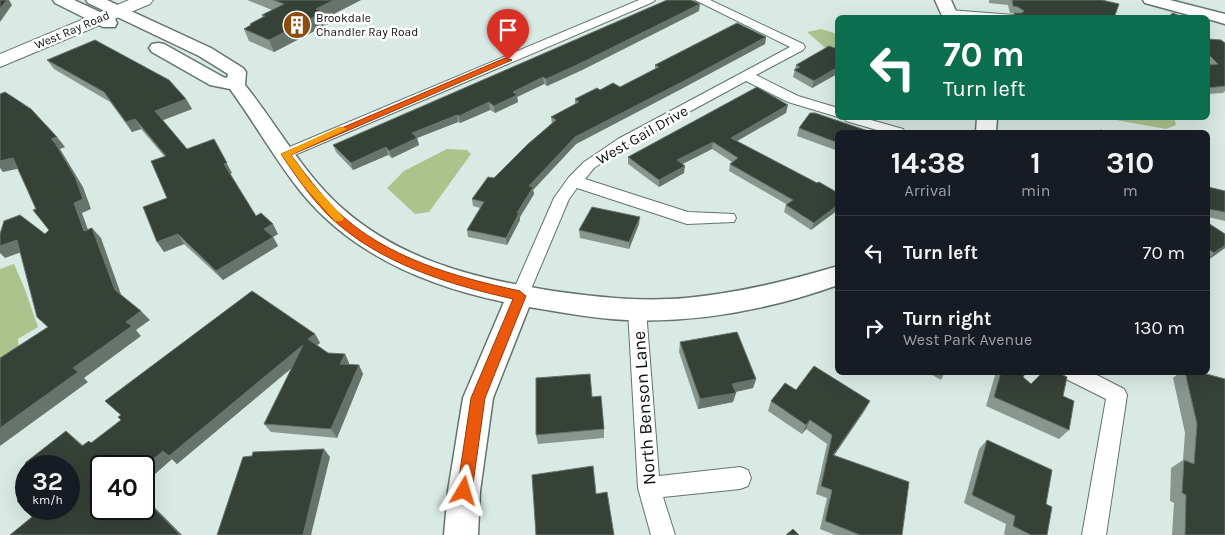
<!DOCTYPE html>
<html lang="en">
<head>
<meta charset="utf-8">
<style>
	body { margin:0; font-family:Karla,sans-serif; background:#242831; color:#f1f3f6; height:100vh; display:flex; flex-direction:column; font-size:19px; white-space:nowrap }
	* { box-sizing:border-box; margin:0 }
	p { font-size:16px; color:#9ea1a6 }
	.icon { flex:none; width:28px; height:28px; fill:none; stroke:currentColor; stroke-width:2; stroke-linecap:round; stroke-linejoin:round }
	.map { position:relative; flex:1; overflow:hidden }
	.drawer { position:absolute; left:835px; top:130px; width:375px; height:245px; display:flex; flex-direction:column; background:#171b24; border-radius:8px; box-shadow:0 5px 20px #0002 }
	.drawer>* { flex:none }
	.banner { position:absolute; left:835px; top:15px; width:375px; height:105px; border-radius:8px; box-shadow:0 5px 20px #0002; background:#0b6e4f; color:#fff; overflow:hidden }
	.speed { position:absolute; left:15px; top:455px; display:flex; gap:10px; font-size:25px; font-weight:700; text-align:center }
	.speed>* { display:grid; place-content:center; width:65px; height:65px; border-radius:50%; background:#171b24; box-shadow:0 5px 20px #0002; line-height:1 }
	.speed small { font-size:12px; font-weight:400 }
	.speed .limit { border:2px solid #111; border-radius:8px; background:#fff; color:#111 }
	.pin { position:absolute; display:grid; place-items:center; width:42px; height:42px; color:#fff; margin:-51px -21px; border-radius:50% 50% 50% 0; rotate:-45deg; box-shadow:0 0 5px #0007 }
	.pin .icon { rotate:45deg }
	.me { position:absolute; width:55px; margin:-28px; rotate:7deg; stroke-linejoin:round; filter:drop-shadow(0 0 4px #0008) }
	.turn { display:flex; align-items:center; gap:18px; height:105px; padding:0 25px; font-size:22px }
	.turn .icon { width:65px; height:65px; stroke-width:2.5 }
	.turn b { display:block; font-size:35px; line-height:42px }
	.eta { display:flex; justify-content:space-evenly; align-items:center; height:85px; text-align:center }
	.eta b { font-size:30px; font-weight:700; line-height:35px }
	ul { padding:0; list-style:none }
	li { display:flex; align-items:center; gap:15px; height:75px; padding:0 25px; border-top:1px solid #363941 }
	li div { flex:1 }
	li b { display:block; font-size:19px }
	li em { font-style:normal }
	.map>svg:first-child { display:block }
	.green { fill:#abc48c }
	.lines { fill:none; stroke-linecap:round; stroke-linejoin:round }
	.street-casing { stroke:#63736e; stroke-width:2 }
	.secondary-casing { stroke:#63736e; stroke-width:3 }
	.primary-casing { stroke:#63736e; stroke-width:2 }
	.street { fill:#fff; fill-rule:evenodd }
	.secondary { fill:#fff; fill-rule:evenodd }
	.primary { fill:#fff; fill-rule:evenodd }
	.wall { fill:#88968e; fill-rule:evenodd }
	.shaded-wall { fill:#67746c }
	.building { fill:#364138; stroke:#67746c }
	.route { fill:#ea580c; stroke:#983908 }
	.slow { fill:#f59e0b }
	.labels { text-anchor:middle; stroke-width:5; stroke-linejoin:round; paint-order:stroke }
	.far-poi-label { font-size:12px; fill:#0b110f; stroke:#fff; text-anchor:start }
	.far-street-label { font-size:12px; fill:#0b110f; stroke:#fff }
	.street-label { font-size:15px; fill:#0b110f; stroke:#fff }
	.near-street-label { font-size:18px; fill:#0b110f; stroke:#fff }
</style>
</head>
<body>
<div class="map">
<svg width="1225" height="535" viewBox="0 0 1225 535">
	<rect width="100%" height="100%" fill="#d9eae4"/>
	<!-- green -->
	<g class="green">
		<polygon points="821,29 837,34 837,54 830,52 807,32"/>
		<polygon points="1105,118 1174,118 1176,125 1166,129"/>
		<polygon points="447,149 467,150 471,154 429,212 415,214 387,188 404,171"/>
		<polygon points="14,264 24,287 38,327 18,339 19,353 0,365 0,269"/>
	</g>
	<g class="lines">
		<defs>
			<g id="street">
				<polygon points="639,0 655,0 653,2 290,157 280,157 278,154 280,151"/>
				<polygon points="695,0 710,0 803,44 805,47 803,50 756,75 798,96 838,108 838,117 788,102 746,81 628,145 594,168 585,179 688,212 734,214 736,218 734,222 687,224 577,188 569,199 526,301 520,303 514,301 511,296 554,198 569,177 584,162 618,139 790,47"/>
				<polygon points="949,10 1014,15 1019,18 963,18 945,15 943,13"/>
				<polygon points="844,118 864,118 903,129 905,132 884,132 846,121"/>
				<polygon points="637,303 644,305 646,310 659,476 740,467 748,470 751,478 748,486 740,489 663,497 675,535 651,535 638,488 628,310 630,305"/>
				<polygon points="1061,372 1091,372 1124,389 1127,395 1106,535 1082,535 1106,399 1064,378"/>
			</g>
			<g id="secondary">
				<polygon points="53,0 74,0 115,19 117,23 115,27 103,27 55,3"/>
				<path d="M86 0H107L211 48 243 68 246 72 245 85C278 126 303 174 343 209 401 260 474 278 547 290 594 297 639 302 686 298 739 293 788 281 838 266V285C771 309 698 323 627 320 594 319 561 312 529 307L493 398 480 491 478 535H444L448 491 463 398 504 302C427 286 352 255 301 192 275 160 255 123 230 89L210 85 152 52 149 48 152 44 158 43 164 44 223 77 227 78 228 74 199 56 88 3Z"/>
				<polygon points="935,0 951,0 959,18 943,18"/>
				<polygon points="1143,0 1170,0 1225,14 1225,24 1208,19 1208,18 1200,18 1145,3"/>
				<polygon points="977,118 997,118 996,132 976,132"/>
			</g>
			<polygon id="primary" points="129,0 153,0 150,4 0,67 0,54"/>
		</defs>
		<!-- street casing -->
		<use href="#street" class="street-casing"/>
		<!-- secondary casing -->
		<use href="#secondary" class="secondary-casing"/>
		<!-- primary casing -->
		<use href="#primary" class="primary-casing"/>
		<!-- street -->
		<use href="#street" class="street"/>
		<!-- secondary -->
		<use href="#secondary" class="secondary"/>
		<!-- primary -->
		<use href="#primary" class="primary"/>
	</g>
	<!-- wall -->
	<g class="wall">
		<polygon points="247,0 361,0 326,18 328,24 274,52 249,41 244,29 250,25 250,24 263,17 262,15 272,10"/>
		<polygon points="989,0 1102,0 1114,18 1012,18 1014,13 1010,13 1008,5 989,3"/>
		<polygon points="699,11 582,70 547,86 544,84 517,97 518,102 495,113 490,110 460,123 458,122 417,138 419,145 392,158 388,155 353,170 336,152 333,145"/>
		<polygon points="766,37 765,44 683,88 576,144 533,190 534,194 520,217 520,220 507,245 468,237 467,230 480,208 473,206 472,199 552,124 551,117 575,104 575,99 600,90 620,87 655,69 655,65"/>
		<polygon points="1208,39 1225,43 1225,91 1223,93 1208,94"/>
		<polygon points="838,49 838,74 837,74 812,88 793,77 796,65"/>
		<polygon points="47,60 186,99 192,109 162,120 187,149 232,173 230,174 256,216 278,234 273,237 278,246 223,280 184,244 164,252 167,198 165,157 141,129 132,132 110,102 54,69"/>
		<polygon points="786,113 737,141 817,183 838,193 811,230 784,212 786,204 729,171 730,164 732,162 712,149 683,164 684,173 659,187 628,164 628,157"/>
		<polygon points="914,118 923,118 922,120"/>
		<polygon points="799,128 838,132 838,151 797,136"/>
		<polygon points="1208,187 1225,191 1225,221 1208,217"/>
		<polygon points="1208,223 1225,234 1225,248 1208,260"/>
		<polygon points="639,224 629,249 580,238 579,230"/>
		<path d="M252 291 315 334 320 343 317 345 328 353 345 354 349 363V365H359L363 374 337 438 271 432 264 424 292 368 177 464 172 459 148 480 155 486 148 492 150 494 145 498 182 535H10L32 517 17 501 26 493 24 491 26 489V509H69V466H28L25 463 66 431 83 445 89 441 92 443 121 420 118 417 121 415 105 401ZM101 466H144V509H101Z"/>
		<polygon points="680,342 756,379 753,388 736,392 733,402 698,409 679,352"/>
		<polygon points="927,372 945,372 941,380"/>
		<polygon points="996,372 1026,372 1023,377 1031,384 1063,396 1069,430 1059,439 986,406"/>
		<polygon points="1180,372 1199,372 1225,535 1172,535 1174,503 1170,501 1171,468 1183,460 1185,433 1173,378"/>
		<polygon points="796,390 865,410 834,455 902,535 835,535 820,529 827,498 816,494 827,444 806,429 802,434 768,411 771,401"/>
		<polygon points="592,397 604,429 604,438 538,444 536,435"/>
		<polygon points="987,440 1046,504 1047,535 1006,535 1004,534 1006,524 964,503 979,449"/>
	</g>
	<!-- shaded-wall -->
	<g class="shaded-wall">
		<polygon points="7,0 9,0 12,5 0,22 0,9"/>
		<polygon points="334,0 361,0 326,18 328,24 274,52 269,40 316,9"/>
		<polygon points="700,4 699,11 582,70 547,86 546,79"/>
		<polygon points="766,37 765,44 683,88 576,144 533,190 534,194 520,217 520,220 507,245 506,238 529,186 575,137"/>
		<polygon points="838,67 837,74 812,88 814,81"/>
		<polygon points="543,77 544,84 517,97 518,102 495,113 494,106 513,92"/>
		<polygon points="186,99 192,109 161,121 155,111"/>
		<polygon points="489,102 490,110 460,123 459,116"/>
		<polygon points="788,105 786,113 730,145 731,138"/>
		<polygon points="457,115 458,122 417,138 419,145 392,158 389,151 412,133"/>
		<polygon points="135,119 141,129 132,132 126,122"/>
		<polygon points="57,137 65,147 60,149 83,187 91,209 82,213 92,241 84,231 51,139"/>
		<polygon points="713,142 712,149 676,167 677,160"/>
		<polygon points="386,147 388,155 353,170 351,163"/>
		<polygon points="219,149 232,173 229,174 224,164"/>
		<polygon points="13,158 21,168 3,172 0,168 0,161"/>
		<polygon points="685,166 684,173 659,187 659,180"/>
		<polygon points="838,205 838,210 811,230 814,223"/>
		<polygon points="640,217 639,224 629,249 629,242"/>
		<polygon points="273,224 278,234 273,237 278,246 223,280 216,271 264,229"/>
		<polygon points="92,228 101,238 123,300 115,290"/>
		<polygon points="178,234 184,244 164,252 157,242"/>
		<polygon points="17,240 27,250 5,258 0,253 0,246"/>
		<polygon points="1225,245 1225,248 1208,260 1214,253"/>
		<polygon points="141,311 150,320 136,330 141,336 84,378 88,382 0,446 0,428 73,368 126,322"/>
		<polygon points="315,334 320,343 313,348 308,339"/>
		<polygon points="303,345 308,354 177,464 169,456"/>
		<polygon points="345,354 349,363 345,373 340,364"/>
		<polygon points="359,365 363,374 337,438 331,429"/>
		<polygon points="756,379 753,388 730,393 732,384"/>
		<polygon points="736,393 733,402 698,409 700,399"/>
		<polygon points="870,401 865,410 829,463 833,455"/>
		<polygon points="810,420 806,429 802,434 806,425"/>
		<polygon points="324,449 330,457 311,535 303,535"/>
		<polygon points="163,451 172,459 148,480 155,486 148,492 150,494 145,498 182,535 180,535 144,498 144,467"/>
	</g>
	<!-- building -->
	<g class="building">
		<polygon points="0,0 7,0 0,9"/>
		<polygon points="273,0 334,0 316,9 324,12 269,40 244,29 251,25 250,24 265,16 262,15 284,4"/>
		<polygon points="667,0 691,0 700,4 581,63 546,79 543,77 513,92 517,95 494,106 489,102 459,116 457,115 412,133 417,138 389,151 386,147 351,163 333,145"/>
		<polygon points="1012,0 1102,0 1119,4 1114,18 1015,18 1014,13 1022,13 1024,11 1018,7 1013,6"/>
		<polygon points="1173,13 1184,18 1166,18"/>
		<polygon points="737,23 766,37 684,81 575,137 529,186 533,187 517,213 519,213 506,238 467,230 484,202 472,199 488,177 494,178 528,144 556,120 551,117 579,102 575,99 597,88 600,90 613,83 620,87 659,67 655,65"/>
		<polygon points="1208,39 1221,40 1225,43 1225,86 1208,88 1208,65 1218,64 1208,54"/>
		<polygon points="95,40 169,80 186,99 155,111 187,149 214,139 227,163 224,164 256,216 261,213 273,224 264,229 273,237 216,271 178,234 157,242 143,207 167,198 151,161 166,156 135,119 126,122 104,92 47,60"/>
		<polygon points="829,46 838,49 838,67 814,81 794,70 800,67 796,65"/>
		<polygon points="757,87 788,105 731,138 817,183 819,182 838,193 838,205 814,223 786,205 793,200 730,164 738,158 713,142 677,160 685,166 659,180 628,157"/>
		<polygon points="5,92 31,109 57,137 51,139 55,143 75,177 83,199 74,203 84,231 92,228 115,290 141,311 126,322 132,326 73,368 78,372 0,428 0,358 48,327 37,317 17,240 0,246 0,234 4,221 20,215 45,234 49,230 33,210 36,209 13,158 0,161 0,94"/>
		<polygon points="810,113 815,113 871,132 838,132 838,143 799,128"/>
		<polygon points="1100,130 1110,132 1099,132"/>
		<polygon points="1208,187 1225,191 1225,212 1208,209"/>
		<polygon points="592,207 640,217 629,242 579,230"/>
		<polygon points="1208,223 1225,234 1225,245 1214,253 1208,249"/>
		<polygon points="252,291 315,334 308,339 328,353 345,354 340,364 359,365 331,429 264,424 303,345 169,456 163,451 144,467 144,466 101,466 101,509 144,509 144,498 180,535 10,535 32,517 17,501 26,493 24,491 26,489 26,509 69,509 69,466 28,466 25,463 66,431 82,446 89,441 91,443 121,420 118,417 121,415 105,401"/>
		<polygon points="737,332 756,379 732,384 736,393 700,399 680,342"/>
		<polygon points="814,366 870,401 833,455 909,482 902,535 860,535 825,521 832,490 821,486 832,435 810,420 806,425 771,401 785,383 796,390"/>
		<polygon points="1001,372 1026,372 1023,377 1031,384 1043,372 1057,372 1067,377 1063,396 1074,401 1069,430 994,397"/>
		<polygon points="1185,372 1199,372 1225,379 1225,535 1185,535 1186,495 1182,493 1184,460 1194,464 1197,424"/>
		<polygon points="590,374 592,397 601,396 604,429 536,435 536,378"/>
		<polygon points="987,440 1052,470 1046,504 1052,507 1047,535 1031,535 1013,526 1015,516 972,495"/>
		<polygon points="324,449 303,535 217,535 243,457 252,456 253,452"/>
		<polygon points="593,466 596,494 607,492 614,535 536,535 532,475"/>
		<polygon points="793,529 799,535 786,535"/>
	</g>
	<!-- route -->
	<path class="route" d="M505 58 512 60 291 155C305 174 320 194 337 211 386 258 455 277 520 291L526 296 485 398 472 491 469 496 464 498 459 496 457 491 471 398 513 299C448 284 380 264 330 217 311 198 295 175 281 154Z"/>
	<!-- slow -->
	<polygon class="slow" points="339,127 342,127 347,129 291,155 310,181 342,216 344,218 342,221 335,221 303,185 281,154"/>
	<!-- icons -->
	<defs>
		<symbol id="building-disc" viewBox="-11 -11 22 22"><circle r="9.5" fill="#8a4d0e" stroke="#fff"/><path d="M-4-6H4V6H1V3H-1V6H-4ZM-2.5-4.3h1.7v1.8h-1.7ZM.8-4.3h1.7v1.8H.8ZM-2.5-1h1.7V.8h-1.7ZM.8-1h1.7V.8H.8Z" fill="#fff"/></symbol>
	</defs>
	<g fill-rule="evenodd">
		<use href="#building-disc" x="281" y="9" width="32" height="32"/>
	</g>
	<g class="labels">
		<!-- far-poi labels -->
		<g class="far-poi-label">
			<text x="316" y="22">Brookdale<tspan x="316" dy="14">Chandler Ray Road</tspan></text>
		</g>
		<!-- far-street labels -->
		<g class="far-street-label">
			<text transform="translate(72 30) rotate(-23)" y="4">West Ray Road</text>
		</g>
		<!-- street labels -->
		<g class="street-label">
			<text transform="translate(642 135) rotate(-30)" y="5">West Gail Drive</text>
		</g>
		<!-- near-street labels -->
		<g class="near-street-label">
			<text transform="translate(644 408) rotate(-94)" y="6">North Benson Lane</text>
		</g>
	</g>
</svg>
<div class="speed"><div>32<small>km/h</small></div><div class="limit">40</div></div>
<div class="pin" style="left:508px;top:60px;background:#d93025"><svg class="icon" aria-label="arrive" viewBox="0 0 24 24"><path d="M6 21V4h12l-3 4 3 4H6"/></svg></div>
<svg class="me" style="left:464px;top:491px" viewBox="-20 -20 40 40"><path d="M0-17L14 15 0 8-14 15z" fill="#ea580c" stroke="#fff" stroke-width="4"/></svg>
<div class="banner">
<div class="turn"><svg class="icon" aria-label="left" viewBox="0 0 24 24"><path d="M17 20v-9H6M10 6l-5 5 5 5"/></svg><div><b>70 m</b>Turn left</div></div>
</div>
<section class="drawer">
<div class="eta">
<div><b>14:38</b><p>Arrival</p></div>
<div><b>1</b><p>min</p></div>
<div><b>310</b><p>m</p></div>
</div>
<ul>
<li><svg class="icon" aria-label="left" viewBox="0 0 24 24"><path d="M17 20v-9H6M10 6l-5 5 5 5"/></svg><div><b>Turn left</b></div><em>70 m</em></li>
<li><svg class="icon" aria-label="right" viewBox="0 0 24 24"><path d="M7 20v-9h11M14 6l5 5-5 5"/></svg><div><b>Turn right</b><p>West Park Avenue</p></div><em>130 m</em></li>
</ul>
</section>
</div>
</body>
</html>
